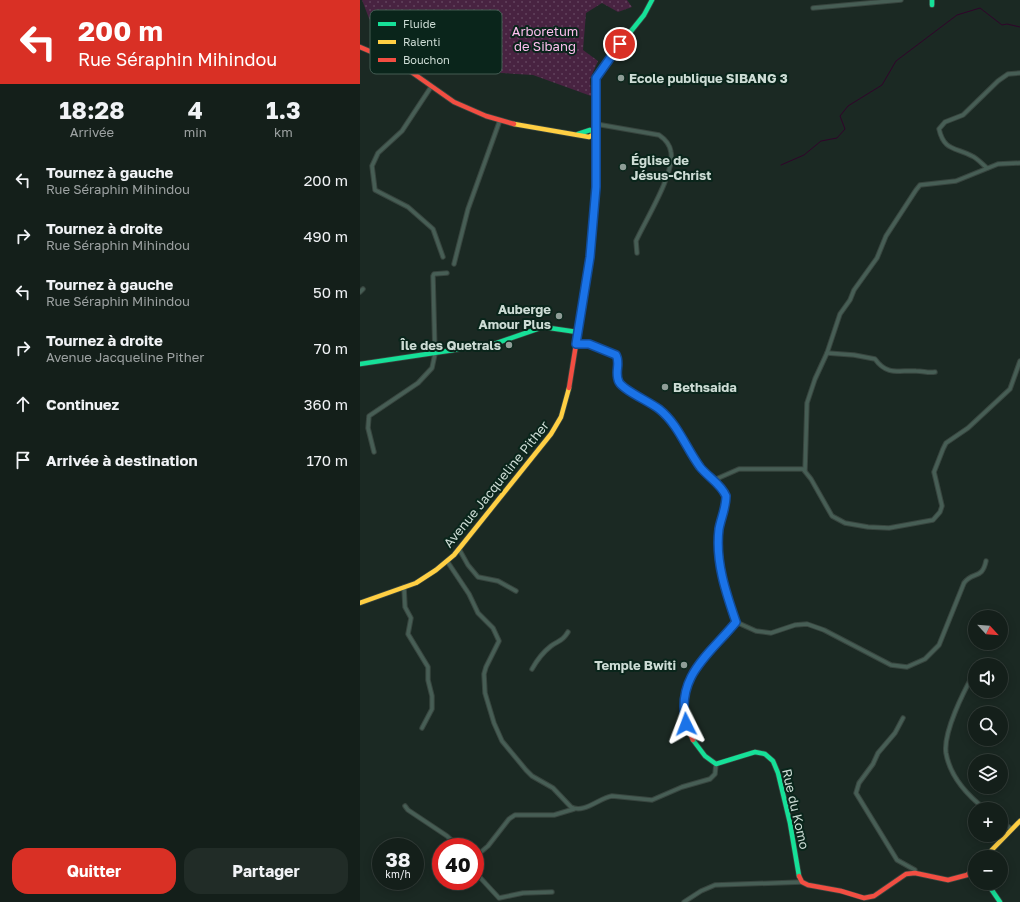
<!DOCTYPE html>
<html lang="fr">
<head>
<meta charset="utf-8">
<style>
	body { margin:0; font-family:"Golos Text",sans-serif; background:#212c27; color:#f1f3f6; height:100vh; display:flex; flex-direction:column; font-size:15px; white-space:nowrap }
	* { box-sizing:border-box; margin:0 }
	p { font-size:13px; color:#9da2a2 }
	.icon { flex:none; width:22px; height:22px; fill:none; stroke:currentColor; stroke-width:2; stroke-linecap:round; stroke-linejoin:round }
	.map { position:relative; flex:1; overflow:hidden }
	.details { display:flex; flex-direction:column; background:#141f1a; width:360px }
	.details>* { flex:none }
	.hud { background:#d93025; color:#fff; overflow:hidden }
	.needle { width:26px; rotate:116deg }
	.controls { position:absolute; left:608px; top:610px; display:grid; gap:8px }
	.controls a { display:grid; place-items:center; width:40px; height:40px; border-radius:50%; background:#141f1a; box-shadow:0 2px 10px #0003,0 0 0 1px #333d39; font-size:20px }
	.speed { position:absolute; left:12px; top:838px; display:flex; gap:8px; font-size:20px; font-weight:700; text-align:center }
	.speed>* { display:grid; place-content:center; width:52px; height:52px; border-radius:50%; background:#141f1a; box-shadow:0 2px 10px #0003,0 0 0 1px #333d39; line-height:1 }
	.speed small { font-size:10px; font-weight:400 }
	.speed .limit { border:6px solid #d22; background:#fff; color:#111 }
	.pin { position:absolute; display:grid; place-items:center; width:34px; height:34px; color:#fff; margin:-17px; border:2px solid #fff; border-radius:50%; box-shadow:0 1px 4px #0007 }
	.me { position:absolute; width:44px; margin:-22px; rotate:357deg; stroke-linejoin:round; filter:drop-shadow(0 0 3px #0008) }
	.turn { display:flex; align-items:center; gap:14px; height:84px; padding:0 12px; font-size:18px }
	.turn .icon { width:52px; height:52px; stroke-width:2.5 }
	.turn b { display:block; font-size:28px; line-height:34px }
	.eta { display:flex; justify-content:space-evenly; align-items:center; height:68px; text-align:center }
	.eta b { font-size:24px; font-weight:700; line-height:28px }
	.action { display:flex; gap:8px; margin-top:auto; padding:8px 12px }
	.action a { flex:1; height:46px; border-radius:16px; background:#d93025; color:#fff; font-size:16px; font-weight:700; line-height:46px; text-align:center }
	.action a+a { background:#212c27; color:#f1f3f6 }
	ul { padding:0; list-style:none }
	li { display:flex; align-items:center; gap:12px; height:56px; padding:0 12px }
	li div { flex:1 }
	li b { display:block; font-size:15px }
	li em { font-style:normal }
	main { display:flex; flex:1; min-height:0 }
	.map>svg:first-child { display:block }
	.park { fill:url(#park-dots) }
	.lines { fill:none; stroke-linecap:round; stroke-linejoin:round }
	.stream { stroke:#30042a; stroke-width:1 }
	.street-casing { stroke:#38453f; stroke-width:5.5 }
	.fast-casing { stroke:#38453f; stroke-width:6 }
	.slow-casing { stroke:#38453f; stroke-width:6 }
	.jam-casing { stroke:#38453f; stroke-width:6 }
	.street { stroke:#475e55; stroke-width:3.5 }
	.fast { stroke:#16e098; stroke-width:4.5 }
	.slow { stroke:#ffcf43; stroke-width:4.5 }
	.jam { stroke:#f24e42; stroke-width:4.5 }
	.route-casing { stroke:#114b97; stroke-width:10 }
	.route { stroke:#1a73e8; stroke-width:7 }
	.poi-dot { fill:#8f9d97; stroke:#0a251b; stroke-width:1.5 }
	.labels { text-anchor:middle; stroke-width:4; stroke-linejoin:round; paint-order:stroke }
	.park-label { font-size:13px; fill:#fdbfee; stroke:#0a251b }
	.poi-label { font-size:13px; font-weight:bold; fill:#cddcd5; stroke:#0a251b; text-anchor:start }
	.street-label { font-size:13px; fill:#cddcd5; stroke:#0a251b }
	.key { fill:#0a251b; stroke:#445c53; stroke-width:1 }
	.key-label { font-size:11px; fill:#cddcd5 }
</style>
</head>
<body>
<main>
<section class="details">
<div class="hud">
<div class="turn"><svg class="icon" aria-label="left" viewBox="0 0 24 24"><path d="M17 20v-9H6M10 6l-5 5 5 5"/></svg><div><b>200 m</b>Rue Séraphin Mihindou</div></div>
</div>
<div class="eta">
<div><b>18:28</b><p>Arrivée</p></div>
<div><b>4</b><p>min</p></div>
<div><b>1.3</b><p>km</p></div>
</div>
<ul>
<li><svg class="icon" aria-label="left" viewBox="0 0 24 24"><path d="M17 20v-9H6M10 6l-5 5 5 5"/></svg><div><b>Tournez à gauche</b><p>Rue Séraphin Mihindou</p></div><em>200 m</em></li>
<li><svg class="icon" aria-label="right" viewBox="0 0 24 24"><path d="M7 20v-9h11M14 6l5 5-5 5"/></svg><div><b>Tournez à droite</b><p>Rue Séraphin Mihindou</p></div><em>490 m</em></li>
<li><svg class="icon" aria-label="left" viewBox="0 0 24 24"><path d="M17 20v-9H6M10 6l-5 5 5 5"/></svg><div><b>Tournez à gauche</b><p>Rue Séraphin Mihindou</p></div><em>50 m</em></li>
<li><svg class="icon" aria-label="right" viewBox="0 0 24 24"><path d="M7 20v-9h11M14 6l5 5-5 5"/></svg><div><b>Tournez à droite</b><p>Avenue Jacqueline Pither</p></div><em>70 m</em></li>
<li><svg class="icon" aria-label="ahead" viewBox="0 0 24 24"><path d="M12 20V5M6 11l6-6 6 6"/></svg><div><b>Continuez</b></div><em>360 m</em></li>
<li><svg class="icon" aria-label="arrive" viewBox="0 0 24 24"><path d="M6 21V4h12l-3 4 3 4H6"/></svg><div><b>Arrivée à destination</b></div><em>170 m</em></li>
</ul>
<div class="action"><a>Quitter</a><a>Partager</a></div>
</section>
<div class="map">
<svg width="660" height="902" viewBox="0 0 660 902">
	<defs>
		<pattern id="park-dots" width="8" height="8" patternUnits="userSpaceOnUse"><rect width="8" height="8" fill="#482341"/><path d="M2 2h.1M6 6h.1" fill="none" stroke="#61425c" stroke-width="1.8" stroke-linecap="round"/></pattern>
	</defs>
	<rect width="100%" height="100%" fill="#1b2923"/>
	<!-- park -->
	<polygon class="park" points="2,0 267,0 272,7 258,12 242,3 226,13 223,50 238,61 230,79 231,96 173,75 111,71 98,67 45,29 10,21"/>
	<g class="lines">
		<!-- stream -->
		<polyline class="stream" points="421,165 444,155 461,141 477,138 485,129 480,116 488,106 522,85 536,61 597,15 620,8 642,25 647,24 660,27"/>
		<defs>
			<g id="street">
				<polyline points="453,8 541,0"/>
				<polyline points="71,87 42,131 18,153 12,166 15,190 48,207 73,229 83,257"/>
				<path d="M236 124 299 135C305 139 310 145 311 152 315 173 285 221 276 241L277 253"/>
				<path d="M627 168C622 164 617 158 612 156 595 147 584 151 579 129L585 122 603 115 638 81 648 74 660 73"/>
				<polyline points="94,264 108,209 140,120"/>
				<polyline points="0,292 3,289"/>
				<path d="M467 353 494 355 515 359C527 376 539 370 556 371 564 371 567 373 575 372"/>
				<polyline points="14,452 8,428 9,416 58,383 72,368 75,354 73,276 74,274 87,273"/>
				<polyline points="445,470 447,403 455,379 467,353 480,314 490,300 494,290 517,258 526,236 556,190 560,185 596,181 638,164 660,163"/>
				<polyline points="354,480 379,469 443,469 451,479 472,516 485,523 508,527 529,528 573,520 580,512 582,506 574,472 583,449 586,443 608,428 650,389 660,361"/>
				<polyline points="99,549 108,565 118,577 138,581 156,591"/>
				<path d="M87 561 109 594 118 613 133 628 139 641 126 667 124 674 125 693 134 723 142 741 166 770 172 776 193 788 211 807C224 814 239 798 252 796L292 800 322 787 350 779 355 774 356 764"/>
				<polyline points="44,587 45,607 51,618 48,634 68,667 68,680 72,696 72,709 62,728"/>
				<path d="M376 622 396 631 411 633 435 625 447 624 464 630 531 665 547 667 565 659 579 645 604 583C613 571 622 580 626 561"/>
				<path d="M172 669C177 660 182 653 191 646 199 640 202 642 208 632"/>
				<path d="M614 673C604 691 583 732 586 753 590 776 607 795 625 809"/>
				<polyline points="543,718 535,733 518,753 513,764 499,783 496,793 537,860 555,870 555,873"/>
				<polyline points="45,806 48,810 87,836 99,847"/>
				<polyline points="641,822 652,829"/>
				<polyline points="115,857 128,846 149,819 155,815 194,815 214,809"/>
				<polyline points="115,872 139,898 163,893 192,892"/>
				<polyline points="324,902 341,891 355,885 442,882"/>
			</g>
			<g id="fast">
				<polyline points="572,0 572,5"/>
				<polyline points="243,66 284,15 292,0"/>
				<polyline points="218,134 230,130 236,133"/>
				<polyline points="216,344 229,344 256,355 259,382 266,389 295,406 306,415 317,429 340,467 361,488 366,496 359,529 360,563"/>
				<polyline points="0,364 134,344 183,327 217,332"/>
				<polyline points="333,740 345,756 356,764 395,752 405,754 413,761 418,773 430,823 439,876"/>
				<polyline points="627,883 640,902"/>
			</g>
			<g id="slow">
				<polyline points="154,124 229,137 236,133"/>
				<polyline points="231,251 237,179 236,78 243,66"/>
				<polyline points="0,603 56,583 76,570 94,555 191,434 201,417 209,388"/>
				<polyline points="625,857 660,821"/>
			</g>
			<g id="jam">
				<polyline points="0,47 40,64 94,102 126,116 154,124"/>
				<polyline points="209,388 231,251"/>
				<path d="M333 740C306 686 345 658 376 622L365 588 360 563"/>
				<polyline points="439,876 442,882 448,885 481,891 504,898 514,896 546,874 555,873 588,880 607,875 615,868"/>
			</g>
		</defs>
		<!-- street casing -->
		<use href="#street" class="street-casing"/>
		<!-- fast casing -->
		<use href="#fast" class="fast-casing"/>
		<!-- slow casing -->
		<use href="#slow" class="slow-casing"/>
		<!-- jam casing -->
		<use href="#jam" class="jam-casing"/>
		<!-- street -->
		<use href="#street" class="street"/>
		<!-- fast -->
		<use href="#fast" class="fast"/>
		<!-- slow -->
		<use href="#slow" class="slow"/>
		<!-- jam -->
		<use href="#jam" class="jam"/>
	</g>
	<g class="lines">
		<defs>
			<path id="route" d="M260 44 236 78V187L230 257 216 344H229L256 355C261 363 254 373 259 382 263 390 290 402 299 409 318 424 326 448 340 467 348 477 361 484 366 496 366 508 361 518 359 529 355 561 366 593 376 622 350 654 315 676 326 724"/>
		</defs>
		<!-- route casing -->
		<use href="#route" class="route-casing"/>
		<!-- route -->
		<use href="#route" class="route"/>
	</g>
	<!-- markers -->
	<g class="poi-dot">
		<circle cx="261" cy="78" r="4"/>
		<circle cx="263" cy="167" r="4"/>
		<circle cx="199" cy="316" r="4"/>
		<circle cx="149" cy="345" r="4"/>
		<circle cx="305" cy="387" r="4"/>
		<circle cx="324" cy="665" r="4"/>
	</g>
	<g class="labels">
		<!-- park labels -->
		<g class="park-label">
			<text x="185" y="36">Arboretum<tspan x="185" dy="15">de Sibang</tspan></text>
		</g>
		<!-- poi labels -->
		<g class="poi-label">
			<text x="269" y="83">Ecole publique SIBANG 3</text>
			<text x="271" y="165">Église de<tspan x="271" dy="15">Jésus-Christ</tspan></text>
			<text x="191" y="314" text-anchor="end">Auberge<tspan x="191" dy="15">Amour Plus</tspan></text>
			<text x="141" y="350" text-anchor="end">Île des Quetrals</text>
			<text x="313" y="392">Bethsaida</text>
			<text x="316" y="670" text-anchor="end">Temple Bwiti</text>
		</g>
		<!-- street labels -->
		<g class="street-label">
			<text transform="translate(136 484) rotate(-51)" y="5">Avenue Jacqueline Pither</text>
			<text transform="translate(436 809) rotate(77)" y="5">Rue du Komo</text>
		</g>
	</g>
	<!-- legend -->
	<rect x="10" y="10" width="132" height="64" rx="6" class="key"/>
	<rect x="18" y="22" width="18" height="4" fill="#16e098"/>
	<rect x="18" y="40" width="18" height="4" fill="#ffcf43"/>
	<rect x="18" y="58" width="18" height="4" fill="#f24e42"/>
	<g class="key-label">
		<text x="43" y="28">Fluide</text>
		<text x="43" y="46">Ralenti</text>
		<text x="43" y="64">Bouchon</text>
	</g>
</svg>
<div class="controls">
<a><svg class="needle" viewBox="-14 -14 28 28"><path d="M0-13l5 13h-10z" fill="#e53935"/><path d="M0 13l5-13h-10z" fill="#9da2a2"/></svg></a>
<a><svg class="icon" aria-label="sound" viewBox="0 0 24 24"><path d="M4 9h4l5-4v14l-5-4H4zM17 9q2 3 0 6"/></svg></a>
<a><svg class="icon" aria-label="search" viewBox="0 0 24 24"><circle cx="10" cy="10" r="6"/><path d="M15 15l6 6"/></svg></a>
<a><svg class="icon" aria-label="layers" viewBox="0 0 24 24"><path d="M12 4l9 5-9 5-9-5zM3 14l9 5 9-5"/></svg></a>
<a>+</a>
<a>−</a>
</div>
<div class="speed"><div>38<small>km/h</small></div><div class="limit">40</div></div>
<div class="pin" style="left:260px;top:44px;background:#d93025"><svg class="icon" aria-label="arrive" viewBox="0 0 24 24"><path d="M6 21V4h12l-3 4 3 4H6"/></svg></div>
<svg class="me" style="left:326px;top:724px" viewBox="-20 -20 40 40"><path d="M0-17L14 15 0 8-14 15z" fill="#1a73e8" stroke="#fff" stroke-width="4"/></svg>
</div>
</main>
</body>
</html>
